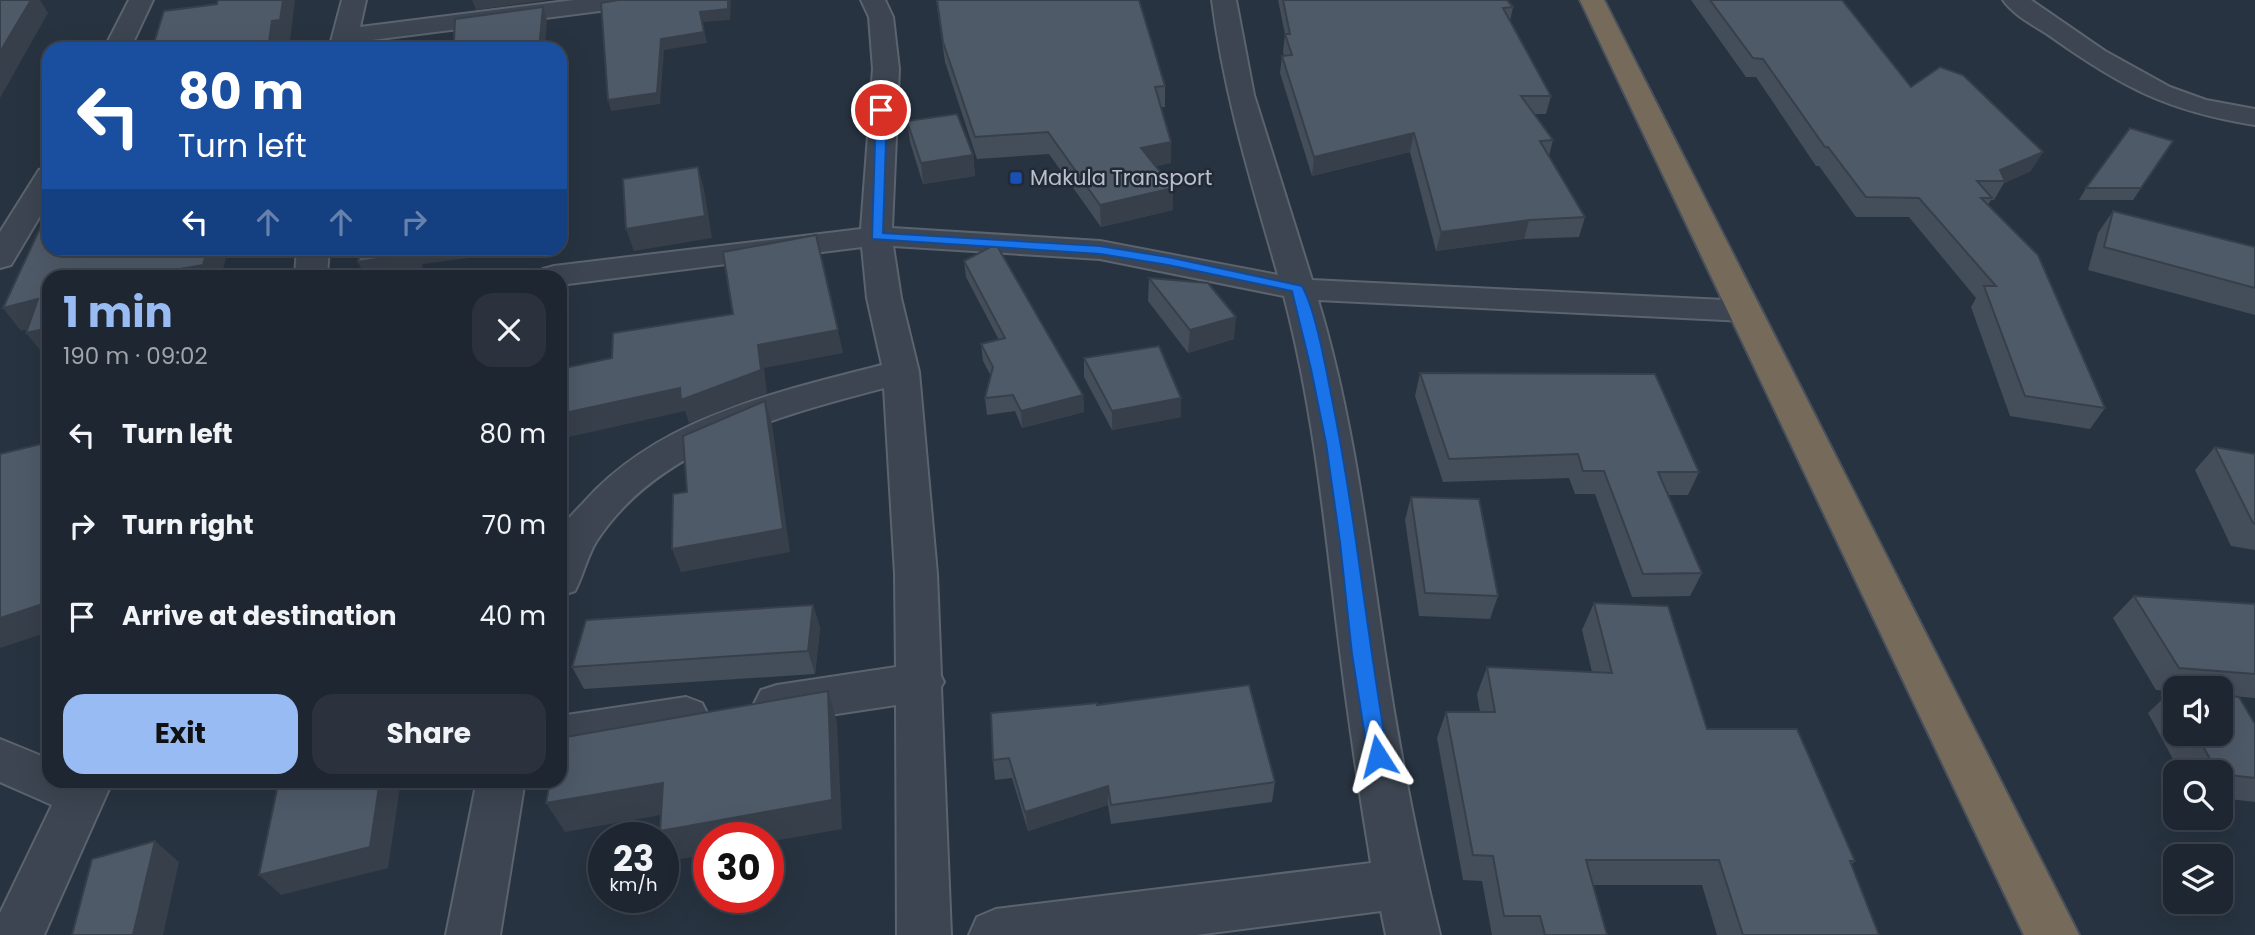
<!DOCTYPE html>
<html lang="en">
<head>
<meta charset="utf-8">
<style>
	body { margin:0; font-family:Poppins,sans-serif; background:#2b323d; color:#f1f3f6; height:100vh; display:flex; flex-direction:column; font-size:26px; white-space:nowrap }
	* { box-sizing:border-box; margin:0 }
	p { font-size:23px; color:#a1a5ab }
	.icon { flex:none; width:38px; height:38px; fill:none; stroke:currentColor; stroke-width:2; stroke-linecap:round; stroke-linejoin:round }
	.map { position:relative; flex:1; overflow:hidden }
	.drawer { position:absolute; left:42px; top:270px; width:525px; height:518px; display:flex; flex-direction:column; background:#1e2631; border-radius:21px; box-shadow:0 7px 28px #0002,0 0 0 2px #3c434d }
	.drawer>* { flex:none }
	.hud { position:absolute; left:42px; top:42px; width:525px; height:214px; border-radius:21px; box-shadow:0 7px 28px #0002,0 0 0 2px #3c434d; background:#1a4fa0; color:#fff; overflow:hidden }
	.buttons { position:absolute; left:2163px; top:676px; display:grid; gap:14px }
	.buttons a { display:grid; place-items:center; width:70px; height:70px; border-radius:14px; background:#1e2631; box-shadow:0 7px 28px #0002,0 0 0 2px #3c434d; font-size:35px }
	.speed { position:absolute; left:588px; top:822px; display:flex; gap:14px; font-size:35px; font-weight:700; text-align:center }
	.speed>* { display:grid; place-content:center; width:91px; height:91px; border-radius:50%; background:#1e2631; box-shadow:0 7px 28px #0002,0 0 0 2px #3c434d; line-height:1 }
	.speed small { font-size:18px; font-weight:400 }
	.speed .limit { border:10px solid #d22; background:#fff; color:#111 }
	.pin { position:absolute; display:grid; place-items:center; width:60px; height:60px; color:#fff; margin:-30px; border:4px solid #fff; border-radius:50%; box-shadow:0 2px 7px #0007 }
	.me { position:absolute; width:77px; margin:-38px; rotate:351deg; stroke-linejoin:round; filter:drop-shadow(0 0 5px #0008) }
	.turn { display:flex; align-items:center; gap:24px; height:147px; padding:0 21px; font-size:32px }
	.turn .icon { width:91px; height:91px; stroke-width:2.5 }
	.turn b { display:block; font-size:49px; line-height:60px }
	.lanes { display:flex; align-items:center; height:66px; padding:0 21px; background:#0003; justify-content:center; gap:35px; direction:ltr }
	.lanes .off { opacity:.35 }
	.round { display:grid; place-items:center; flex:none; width:74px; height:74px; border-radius:21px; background:#2b323d }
	.head { display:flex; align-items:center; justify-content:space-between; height:119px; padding:0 21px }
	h1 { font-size:42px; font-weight:700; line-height:52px; color:#97bbf2 }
	.action { display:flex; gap:14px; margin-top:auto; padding:14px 21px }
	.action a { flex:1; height:80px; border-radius:21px; background:#97bbf2; color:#111; font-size:28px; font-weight:700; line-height:80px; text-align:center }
	.action a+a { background:#2b323d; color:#f1f3f6 }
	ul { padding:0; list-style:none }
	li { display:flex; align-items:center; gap:21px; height:91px; padding:0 21px }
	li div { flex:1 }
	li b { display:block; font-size:26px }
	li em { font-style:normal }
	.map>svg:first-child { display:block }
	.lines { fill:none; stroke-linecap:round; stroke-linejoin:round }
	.street-casing { stroke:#5a636e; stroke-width:4 }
	.highway-casing { stroke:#47505b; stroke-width:4 }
	.street { fill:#3c4551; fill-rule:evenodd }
	.highway { fill:#766b5a; fill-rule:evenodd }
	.wall { fill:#444d5a }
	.shaded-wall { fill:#373f4a }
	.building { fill:#4f5a69; stroke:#373f4a; stroke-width:2 }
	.route { fill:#1a73e8; stroke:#114b97; stroke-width:2 }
	.transit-dot { fill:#1a4fb4; stroke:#212a36; stroke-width:2.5 }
	.labels { text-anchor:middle; stroke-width:5; stroke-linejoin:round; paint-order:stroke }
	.far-poi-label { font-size:21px; fill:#b9c0cb; stroke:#212a36; text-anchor:start }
</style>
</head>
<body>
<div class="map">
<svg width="2255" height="935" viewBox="0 0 2255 935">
	<rect width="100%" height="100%" fill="#283341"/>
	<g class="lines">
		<defs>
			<g id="street">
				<polygon points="129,0 153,0 130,49 104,49"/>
				<polygon points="342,0 366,0 360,27 574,0 643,0 639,5 631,7 356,42 355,49 329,49"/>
				<path d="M861 0H885L893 17 899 69 892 228 1100 241 1278 275C1252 184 1224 95 1212 0H1236L1254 95 1312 280 1745 301 1757 304 1762 311 1757 318 1745 321 1318 300C1353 415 1367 536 1385 654 1399 749 1417 842 1440 935H1386L1381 911 1196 935H969L977 917 996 909 1371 863C1357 779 1345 695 1335 610 1323 505 1311 399 1284 296L1100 259 893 246 901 298 919 372 937 574 941 676 944 682 941 687 951 935H897L896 705 777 723 761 718 754 704 761 690 777 685 896 667 895 574 884 388C782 415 657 447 596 542 587 557 583 576 575 591L560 596C560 579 556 547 561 532 564 521 576 511 584 502 659 418 776 392 882 365L867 298 862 247 560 285V276H538L543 269 554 266 861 229 873 69 869 17Z"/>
				<path d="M2003 0H2031L2105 51 2170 87 2206 100 2255 109V125C2167 111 2122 87 2050 36 2035 26 2013 15 2003 0Z"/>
				<polygon points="49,167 49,201 11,265 0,268 0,232 39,170"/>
				<polygon points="297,248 329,248 327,276 295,276"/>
				<polygon points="686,697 702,703 709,717 702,731 686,737 560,756 560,716"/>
				<polygon points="0,739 49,759 49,780 113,780 44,935 0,935 0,913 52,805 0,782"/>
				<polygon points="477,780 525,780 500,935 446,935"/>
			</g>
			<polygon id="highway" points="1580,0 1604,0 2079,935 2024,935"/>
		</defs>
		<!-- street casing -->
		<use href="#street" class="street-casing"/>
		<!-- highway casing -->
		<use href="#highway" class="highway-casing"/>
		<!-- street -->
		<use href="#street" class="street"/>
		<!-- highway -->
		<use href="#highway" class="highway"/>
	</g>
	<!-- wall -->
	<g class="wall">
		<polygon points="936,0 1165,86 1165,107 1161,107 1171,142 1171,163 1156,166 1173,188 1173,210 1101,227 1049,154 977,159 945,62"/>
		<polygon points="1278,0 1507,0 1513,7 1510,21 1551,96 1546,114 1534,114 1553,140 1549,156 1585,217 1579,237 1524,239 1436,251 1410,152 1312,176 1280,73 1282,56 1284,56 1283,52 1285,34"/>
		<polygon points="1691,0 1842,0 1911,87 2031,171 2004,183 1994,200 1991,200 1988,205 2105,408 2090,429 2010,416 1971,307 1976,298 1909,217 1856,217 1819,166 1816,166 1756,77 1746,77"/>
		<polygon points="907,121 973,155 975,176 923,184 910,142"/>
		<polygon points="2173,141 2133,200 2079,200 2086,188"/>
		<polygon points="2113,211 2255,247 2255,315 2088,270 2098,233"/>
		<polygon points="964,261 1083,395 1084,412 1022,428 1015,411 987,415 985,398 991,376 983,361 981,344 999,340 966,277"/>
		<polygon points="1149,278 1234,339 1188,353 1148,301"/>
		<polygon points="1084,358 1181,417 1112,430 1084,377"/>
		<polygon points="1420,373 1699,472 1688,495 1668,495 1702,573 1690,596 1632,597 1595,494 1575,494 1569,478 1443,482 1415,396"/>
		<polygon points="2215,447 2255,454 2255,550 2231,546 2195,470"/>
		<polygon points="1411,497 1498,596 1490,619 1419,616 1405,520"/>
		<polygon points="2134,596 2255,604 2255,698 2221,695 2221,688 2175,688 2175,733 2221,733 2255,724 2255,802 2221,798 2221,772 2180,772 2148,713 2171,691 2156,690 2113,618"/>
		<polygon points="1594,603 1707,729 1855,861 1851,865 1879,935 1717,935 1702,885 1593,885 1607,935 1492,935 1482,881 1463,880 1437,738 1446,712 1480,712 1477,694 1487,667 1592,672 1582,630"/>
		<polygon points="813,605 820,628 815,674 584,689 572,667"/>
		<polygon points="1097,705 1275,782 1272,802 1111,824 1108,805 1028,831 1012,778 995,780 993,760"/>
	</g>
	<!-- shaded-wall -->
	<g class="shaded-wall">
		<polygon points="31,0 40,0 48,13 0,98 0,52"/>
		<polygon points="283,0 295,0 290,41 283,42 282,49 268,49 272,21"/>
		<polygon points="472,0 549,0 476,10"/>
		<polygon points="728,0 731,0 730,20 702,22 707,43 664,50 660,104 611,111 608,100 661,39 700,12"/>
		<polygon points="543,7 547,20 545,49 539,49"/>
		<polygon points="1414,133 1410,152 1312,176 1314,157"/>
		<polygon points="1171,142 1171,163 1140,170 1141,148"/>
		<polygon points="2043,152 2031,171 2004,183 2005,181 2000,170"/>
		<polygon points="973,155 975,176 923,184 921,163"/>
		<polygon points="698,167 704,189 712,238 634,251 626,229"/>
		<polygon points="1173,188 1173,210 1101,227 1100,205"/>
		<polygon points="1529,220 1524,239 1436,251 1441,232"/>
		<polygon points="208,248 229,248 221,276 140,276"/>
		<polygon points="423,248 500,248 477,253 476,257 423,264 422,268 368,276 365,276 358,262"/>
		<polygon points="38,299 49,324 21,331 3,308"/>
		<polygon points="1236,317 1234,339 1188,353 1190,330"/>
		<polygon points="49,328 49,355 45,356 26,333"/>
		<polygon points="838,330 843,353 764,368 767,393 689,423 685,411 560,439 560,414 758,345"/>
		<polygon points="1083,395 1084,412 1022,428 1021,411"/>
		<polygon points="1181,398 1181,417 1112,430 1112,411"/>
		<polygon points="765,401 772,424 790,552 681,572 672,549"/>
		<polygon points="49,602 49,632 0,648 0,618"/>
		<polygon points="813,605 820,628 815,674 808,651"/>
		<polygon points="828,691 837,722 842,829 768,842 768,838 709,838 709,854 676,860 660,831"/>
		<polygon points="380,780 401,780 388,868 281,895 259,875"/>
		<polygon points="663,783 678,812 565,832 546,803"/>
		<polygon points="1108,786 1108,805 1028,831 1025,812"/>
		<polygon points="155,841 179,862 163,935 133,935"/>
	</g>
	<!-- building -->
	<g class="building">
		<polygon points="0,0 31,0 0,52"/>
		<polygon points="218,0 283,0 280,20 272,21 268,49 152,49 164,11 217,4"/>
		<polygon points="618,0 728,0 728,9 700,12 704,32 661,39 657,93 608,100 601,3"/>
		<polygon points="937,0 1139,0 1165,86 1155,87 1171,142 1141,148 1173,188 1100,205 1048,132 975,137 943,42"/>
		<polygon points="1283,0 1507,0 1513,7 1503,8 1551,96 1521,96 1553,140 1540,141 1585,217 1529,220 1441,232 1414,133 1314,157 1282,56 1292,55 1285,34 1290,34"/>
		<polygon points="1710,0 1842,0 1911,87 1940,67 1963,75 2043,152 2000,170 2005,181 1977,181 1992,198 1981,198 2038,255 2105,408 2025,396 1984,286 1996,286 1919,198 1866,197 1828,147 1825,147 1763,59 1753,58"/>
		<polygon points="543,7 539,49 447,49 447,42 454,41 455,19"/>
		<polygon points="957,114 973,155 921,163 907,121"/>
		<polygon points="2130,128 2173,141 2141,188 2086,188"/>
		<polygon points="698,167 705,216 626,229 623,179"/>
		<polygon points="49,209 49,248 208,248 203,265 140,276 49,276 49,328 26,333 38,299 3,308"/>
		<polygon points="2113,211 2255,247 2255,288 2104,247"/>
		<polygon points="816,235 838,330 758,345 761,370 681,400 680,388 560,414 560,369 612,358 613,333 733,314 723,252"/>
		<polygon points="996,244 1083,395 1021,411 1013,395 985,398 993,367 981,344 1005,338 964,261"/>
		<polygon points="361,248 423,248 416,249 415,253 358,262"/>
		<polygon points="1149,278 1208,283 1236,317 1190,330"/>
		<polygon points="1159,346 1181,398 1112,411 1084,358"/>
		<polygon points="1420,373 1655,374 1699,472 1658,472 1702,573 1643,574 1604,471 1583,471 1578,454 1449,459"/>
		<polygon points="765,401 783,529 672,549 673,494 687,492 683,436"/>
		<polygon points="49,442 49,602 0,618 0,454"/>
		<polygon points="2215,447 2255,454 2255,524 2253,523"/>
		<polygon points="1411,497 1479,499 1498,596 1425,593"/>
		<polygon points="2134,596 2255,604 2255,674 2179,668"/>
		<polygon points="1594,603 1668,606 1707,729 1797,729 1855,861 1850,861 1879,935 1743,935 1719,860 1586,860 1607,935 1545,935 1540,916 1504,916 1493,856 1473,855 1446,712 1495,712 1487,667 1612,673"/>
		<polygon points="813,605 808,651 572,667 586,620"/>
		<polygon points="1249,685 1275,782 1111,805 1108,786 1025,812 1009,758 993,760 991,713 1097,703 1097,705"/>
		<polygon points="828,691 832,800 660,831 663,783 546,803 550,780 560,780 560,738"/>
		<polygon points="2221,695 2239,697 2255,724 2255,778 2221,774 2221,772 2217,772 2196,733 2221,733"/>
		<polygon points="279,780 380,780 370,847 259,875"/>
		<polygon points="155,841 133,935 72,935 92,859"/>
	</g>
	<!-- route -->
	<path class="route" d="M881 107 887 110 883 233 1100 246 1168 257 1302 286C1316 311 1326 369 1332 399 1356 517 1367 637 1388 756L1385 762 1378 765 1371 762 1368 756 1352 654 1340 542 1326 443 1311 369 1292 291 1168 265 1100 254 872 239 876 110Z"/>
	<!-- markers -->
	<rect class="transit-dot" x="1009" y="171" width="14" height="14" rx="3.5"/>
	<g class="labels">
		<!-- far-poi labels -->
		<g class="far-poi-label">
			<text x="1030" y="185">Makula Transport</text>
		</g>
	</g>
</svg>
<div class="buttons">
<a><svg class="icon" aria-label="sound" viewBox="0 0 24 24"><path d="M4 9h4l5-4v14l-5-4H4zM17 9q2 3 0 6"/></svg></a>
<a><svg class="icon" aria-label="search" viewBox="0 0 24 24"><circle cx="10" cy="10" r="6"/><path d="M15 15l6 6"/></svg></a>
<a><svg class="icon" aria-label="layers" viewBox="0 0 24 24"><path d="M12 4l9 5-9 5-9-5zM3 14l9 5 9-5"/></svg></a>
</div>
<div class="speed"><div>23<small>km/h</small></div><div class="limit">30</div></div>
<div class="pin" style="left:881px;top:110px;background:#d93025"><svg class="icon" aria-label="arrive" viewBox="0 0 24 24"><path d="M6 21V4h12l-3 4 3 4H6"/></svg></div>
<svg class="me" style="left:1378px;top:756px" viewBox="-20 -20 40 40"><path d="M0-17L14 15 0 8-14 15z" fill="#1a73e8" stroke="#fff" stroke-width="4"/></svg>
<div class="hud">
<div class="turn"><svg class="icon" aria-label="left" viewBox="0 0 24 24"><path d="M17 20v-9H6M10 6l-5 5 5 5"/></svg><div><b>80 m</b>Turn left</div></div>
<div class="lanes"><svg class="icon" aria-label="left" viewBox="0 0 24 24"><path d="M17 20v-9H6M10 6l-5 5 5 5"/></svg><svg class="icon off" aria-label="ahead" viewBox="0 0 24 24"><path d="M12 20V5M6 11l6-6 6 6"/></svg><svg class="icon off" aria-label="ahead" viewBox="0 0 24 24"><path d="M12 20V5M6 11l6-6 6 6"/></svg><svg class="icon off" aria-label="right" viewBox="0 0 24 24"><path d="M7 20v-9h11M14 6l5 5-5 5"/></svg></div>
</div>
<section class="drawer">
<div class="head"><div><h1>1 min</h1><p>190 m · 09:02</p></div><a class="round"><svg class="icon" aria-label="close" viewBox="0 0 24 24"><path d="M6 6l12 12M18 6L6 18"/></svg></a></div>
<ul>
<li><svg class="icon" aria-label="left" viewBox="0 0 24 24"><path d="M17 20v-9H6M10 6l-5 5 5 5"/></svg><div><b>Turn left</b></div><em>80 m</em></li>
<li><svg class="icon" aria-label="right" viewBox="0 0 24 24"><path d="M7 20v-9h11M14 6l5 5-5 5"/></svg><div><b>Turn right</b></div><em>70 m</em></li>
<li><svg class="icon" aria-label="arrive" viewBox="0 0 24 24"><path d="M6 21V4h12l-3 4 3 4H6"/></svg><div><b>Arrive at destination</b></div><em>40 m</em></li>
</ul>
<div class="action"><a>Exit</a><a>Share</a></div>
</section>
</div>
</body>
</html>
